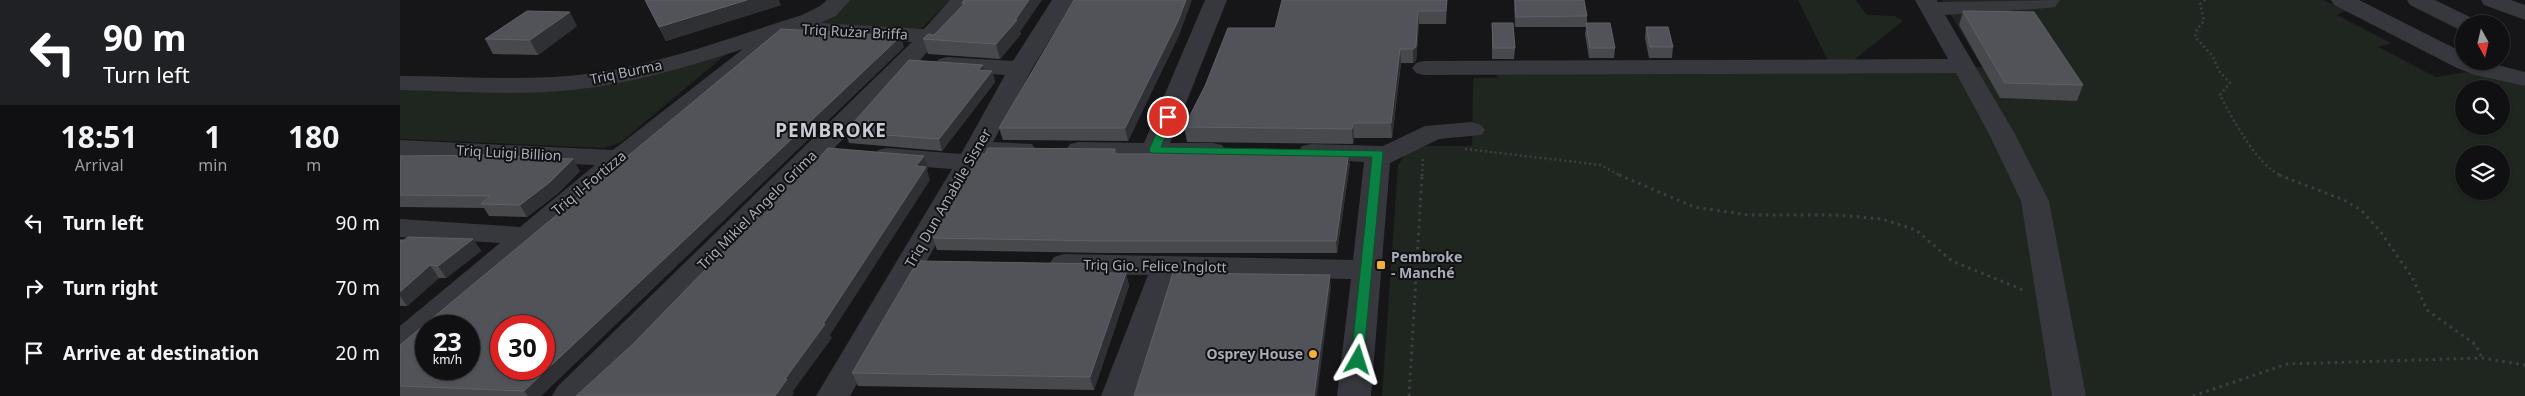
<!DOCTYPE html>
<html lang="en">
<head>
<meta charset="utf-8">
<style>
	body { margin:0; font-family:"Noto Sans",sans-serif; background:#19191b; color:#f1f3f6; height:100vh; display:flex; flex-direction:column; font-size:19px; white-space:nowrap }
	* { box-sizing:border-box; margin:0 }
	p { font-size:16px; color:#9c9d9f }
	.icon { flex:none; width:28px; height:28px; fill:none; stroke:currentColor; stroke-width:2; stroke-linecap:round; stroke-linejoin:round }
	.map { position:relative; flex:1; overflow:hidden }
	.panel { display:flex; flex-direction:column; background:#101012; width:400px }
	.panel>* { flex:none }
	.guide { background:#202124; color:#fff; overflow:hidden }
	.needle { width:32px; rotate:172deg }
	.controls { position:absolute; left:2055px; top:15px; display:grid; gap:10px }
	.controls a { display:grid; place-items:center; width:55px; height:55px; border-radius:50%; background:#101012; box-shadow:0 1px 4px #0004,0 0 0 1px #303032; font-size:25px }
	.speed { position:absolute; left:15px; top:315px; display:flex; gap:10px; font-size:25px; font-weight:700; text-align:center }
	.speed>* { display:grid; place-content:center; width:65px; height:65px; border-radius:50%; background:#101012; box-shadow:0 1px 4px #0004,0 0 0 1px #303032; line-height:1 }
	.speed small { font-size:12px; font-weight:400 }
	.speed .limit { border:8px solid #d22; background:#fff; color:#111 }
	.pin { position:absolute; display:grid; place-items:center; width:42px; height:42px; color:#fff; margin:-21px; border:2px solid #fff; border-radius:50%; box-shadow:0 1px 5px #0007 }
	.me { position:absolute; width:55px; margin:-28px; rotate:6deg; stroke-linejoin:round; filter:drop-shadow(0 0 4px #0008) }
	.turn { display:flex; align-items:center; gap:18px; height:105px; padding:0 20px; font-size:22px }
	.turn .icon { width:65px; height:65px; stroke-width:2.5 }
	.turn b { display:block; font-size:35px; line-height:42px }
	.eta { display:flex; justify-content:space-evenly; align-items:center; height:85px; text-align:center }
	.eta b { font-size:30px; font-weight:700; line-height:35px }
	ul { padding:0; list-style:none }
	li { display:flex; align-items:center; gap:15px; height:65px; padding:0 20px }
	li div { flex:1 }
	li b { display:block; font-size:19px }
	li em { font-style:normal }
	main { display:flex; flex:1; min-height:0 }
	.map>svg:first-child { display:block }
	.green { fill:#1e261f; fill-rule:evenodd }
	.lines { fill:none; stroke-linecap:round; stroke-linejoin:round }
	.path-far1 { stroke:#3d3f44; stroke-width:2.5; stroke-dasharray:2 3; stroke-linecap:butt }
	.path { stroke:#3d3f44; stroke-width:3; stroke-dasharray:2.5 4.5; stroke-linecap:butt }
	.minor { fill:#37383d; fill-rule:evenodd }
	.wall { fill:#47494d }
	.shaded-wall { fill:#2f3033 }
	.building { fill:#525359; stroke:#5f6168; fill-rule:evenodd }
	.route { fill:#0b8043; stroke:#07532c }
	.poi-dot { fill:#f2b134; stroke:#111113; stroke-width:2 }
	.labels { text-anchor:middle; stroke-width:4; stroke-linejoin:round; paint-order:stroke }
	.street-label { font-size:14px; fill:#a8adb8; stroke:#111113 }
	.poi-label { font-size:14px; font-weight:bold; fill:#a8adb8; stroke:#111113; text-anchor:start }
	.district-label { font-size:19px; font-weight:bold; letter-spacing:1px; fill:#c9ccd4; stroke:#111113 }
</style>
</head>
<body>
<main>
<section class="panel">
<div class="guide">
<div class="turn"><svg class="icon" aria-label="left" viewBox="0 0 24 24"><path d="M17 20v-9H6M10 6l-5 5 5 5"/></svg><div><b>90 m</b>Turn left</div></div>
</div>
<div class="eta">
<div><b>18:51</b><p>Arrival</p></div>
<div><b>1</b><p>min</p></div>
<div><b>180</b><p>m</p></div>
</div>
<ul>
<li><svg class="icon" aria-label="left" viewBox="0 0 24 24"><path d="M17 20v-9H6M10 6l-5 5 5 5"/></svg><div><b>Turn left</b></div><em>90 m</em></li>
<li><svg class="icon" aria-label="right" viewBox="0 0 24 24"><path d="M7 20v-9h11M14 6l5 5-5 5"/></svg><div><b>Turn right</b></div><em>70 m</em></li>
<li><svg class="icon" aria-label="arrive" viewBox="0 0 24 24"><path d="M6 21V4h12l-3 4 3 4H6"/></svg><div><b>Arrive at destination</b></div><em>20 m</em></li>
</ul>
</section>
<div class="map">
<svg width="2125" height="396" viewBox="0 0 2125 396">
	<rect width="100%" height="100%" fill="#161618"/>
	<!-- green -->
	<g class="green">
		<polygon points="448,0 550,0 523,27 503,32 420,28 417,22"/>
		<polygon points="1398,0 1455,0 1467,15 1495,16 1503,21 1446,66 1430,65"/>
		<path d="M1542 0H1923L1946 11 1937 15 1991 43 1978 47 2036 77 2066 72 2125 86V396H982L998 165 1011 146H1072L1073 78H1098L1095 74 1582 67ZM2064 89H2101V126H2064ZM2064 154H2101V191H2064Z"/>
		<polygon points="330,51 221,142 205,148 0,139 0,89 176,88"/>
	</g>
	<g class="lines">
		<!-- path-far1 -->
		<g class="path-far1">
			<path d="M1805 0 1800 4 1804 21 1797 29 1795 37 1812 55 1819 71 1830 83 1820 95C1832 118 1858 167 1882 176"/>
			<polyline points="1065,149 1201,165 1221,176"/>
			<polyline points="1022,176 1023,159"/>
		</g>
		<!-- path -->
		<g class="path">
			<polyline points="1219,175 1294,207 1348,215 1436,215 1482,219 1516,230 1552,261 1626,291"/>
			<polyline points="1879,175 1944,200 1961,210 1980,231 2012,277 2027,310 2076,345 2082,358"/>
			<polyline points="1009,396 1022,175"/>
			<polyline points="1793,396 1887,364 2082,358 2125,365"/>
		</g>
		<!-- minor -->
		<g class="minor">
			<path d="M427 0H450L436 16 420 23 524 29 550 0H573L514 67 190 396H152L157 387 512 42 388 35 228 164 40 326H26V338L11 351 0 354V326L100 243 0 237V219L120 227 195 165 0 156V140L213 150 343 49C287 67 230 84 172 90 115 96 57 91 0 90V76C64 76 130 82 194 73 265 63 334 36 402 15L420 6Z"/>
			<polygon points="652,0 674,0 632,69 593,142 632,144 636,150 632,156 623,158 585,158 450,396 416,396 552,169 487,164 478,162 474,156 478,150 487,148 561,154 605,75 547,71 539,69 535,64 539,59 547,57 613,61"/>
			<polygon points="805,0 827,0 770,143 813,143 822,145 826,151 822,157 813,159 679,158 670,156 666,150 670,144 679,142 744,143"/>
			<polygon points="1515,0 1537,0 1538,2 1660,0 1655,7 1647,8 1545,15 1615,134 1649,201 1686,396 1652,396 1621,201 1589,134 1556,73 1024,75 1016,73 1012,68 1016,63 1024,61 1548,59"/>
			<polygon points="1931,0 1959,0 2064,53 2064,61 2082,61 2125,72 2125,86 2075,75 2057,68 1934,5"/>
			<polygon points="2007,0 2035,0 2074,19 2077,24 2064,24 2064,30 2058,29 2010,5"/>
			<polygon points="2081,0 2111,0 2125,5 2125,20 2084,5"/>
			<polygon points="1072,122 1081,125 1085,130 1081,135 1039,139 990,163 971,396 937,396 951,279 777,276 735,396 701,396 748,275 664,274 654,271 649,264 654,257 664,254 953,260 964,162 902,158 898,152 902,146 911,144 983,146 1025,126"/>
		</g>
	</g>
	<!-- wall -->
	<g class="wall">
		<polygon points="245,0 289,0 290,1 381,5 266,41"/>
		<polygon points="564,0 620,32 621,34 600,59 528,54 523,39 534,35 563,6 562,3"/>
		<polygon points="1047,0 1046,24 1019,24 1016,61 1013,63 1001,63 992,138 954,138 953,144 787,142 784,127 875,28"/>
		<polygon points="1114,0 1184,0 1187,16 1187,23 1215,48 1214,58 1189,58 1185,34 1186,27 1115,27"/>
		<polygon points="1563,11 1683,85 1677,101 1600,98 1559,25"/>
		<polygon points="1092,23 1115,48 1114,59 1092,59"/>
		<polygon points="177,26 138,55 93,54 85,39"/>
		<polygon points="1246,27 1273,47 1272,58 1249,58 1245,38"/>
		<polygon points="780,33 728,141 603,140 599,128"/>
		<polygon points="504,47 141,396 0,396 0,345"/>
		<polygon points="584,70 592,71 595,82 542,151 449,143 445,132"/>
		<polygon points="715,149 717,154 950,163 937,253 704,253 537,250 533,238"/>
		<polygon points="0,156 180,171 157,194 127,217 89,216 84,208 0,207"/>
		<polygon points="73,239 81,251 46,278 39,278 7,306 0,306 0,240"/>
		<polygon points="704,273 726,273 729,286 694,390 458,386 452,373"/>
	</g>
	<!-- shaded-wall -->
	<g class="shaded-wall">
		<polygon points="347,0 379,0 381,5 266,41 259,27"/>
		<polygon points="629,0 642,0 620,32 621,34 600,59 596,44"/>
		<polygon points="786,0 792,0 780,33 728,141 725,128"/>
		<polygon points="1018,11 1019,24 1016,61 1013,63 1013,49"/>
		<polygon points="170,12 177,26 138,55 130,40"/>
		<polygon points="501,36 504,47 141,396 128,396 124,391"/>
		<polygon points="1000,49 1001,63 992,138 991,123"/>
		<polygon points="583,65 586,76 578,70"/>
		<polygon points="592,71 595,82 542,151 539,139"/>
		<polygon points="953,123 954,138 953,144 952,129"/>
		<polygon points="949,151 950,163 937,253 936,241"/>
		<polygon points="524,156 528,169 527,170 530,180 430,335 432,338 393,391 394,393 392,396 375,396 385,379 423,324 516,166"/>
		<polygon points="173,159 180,171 157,194 127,217 120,205"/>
		<polygon points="73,239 81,251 46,278 38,266"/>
		<polygon points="30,265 39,278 7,306 0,296 0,292"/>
		<polygon points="726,273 729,286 694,390 690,377"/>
		<polygon points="930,275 931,288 917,396 914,396"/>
	</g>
	<!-- building -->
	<g class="building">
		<polygon points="245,0 289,0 290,1 292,0 347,0 259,27"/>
		<polygon points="564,0 629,0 615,20 617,20 596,44 523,39 528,34 534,35 565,3 562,3"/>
		<polygon points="674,0 786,0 778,21 725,128 599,128"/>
		<polygon points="882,0 1047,0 1046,11 1018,11 1016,47 1013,49 1000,49 991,123 953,123 952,129 784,127 805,86 828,28 875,28"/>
		<polygon points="1115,0 1184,0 1187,16 1116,17"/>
		<polygon points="127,11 170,12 130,40 85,39"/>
		<polygon points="1563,11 1634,12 1683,85 1605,83"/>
		<polygon points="1092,23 1113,23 1115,48 1093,48"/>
		<polygon points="1186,23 1210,23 1215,48 1190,48"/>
		<polygon points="1246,27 1268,27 1273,47 1250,47"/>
		<path d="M381 29 501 36 124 391 0 386V345ZM26 326H69V369H26ZM101 326H144V369H101Z"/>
		<polygon points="509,60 583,65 578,70 592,71 539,139 445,132"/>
		<polygon points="428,148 524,156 516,166 526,167 423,324 425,324 385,379 387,379 375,396 176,396 232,345 388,185 414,158 418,159"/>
		<polygon points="588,148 715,149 713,154 773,154 775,150 949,151 936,241 701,241 533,238 579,154 585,154"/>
		<polygon points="91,155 173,159 150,182 120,205 81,204 90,196 0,195 0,156"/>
		<polygon points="8,237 73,239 38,266 30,265 0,292 0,240 4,240"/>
		<polygon points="520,261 701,264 701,273 726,273 690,377 452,373 513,269 516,269"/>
		<polygon points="773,273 930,275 914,396 734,396"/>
	</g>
	<!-- route -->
	<polygon class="route" points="768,114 773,117 761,147 982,151 983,153 963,363 953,363 951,360 972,157 751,153 749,150 763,117"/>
	<!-- markers -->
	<g class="poi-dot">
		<rect x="976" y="260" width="10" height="10" rx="2.5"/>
		<circle cx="913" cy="354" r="5"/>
	</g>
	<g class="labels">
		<!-- street labels -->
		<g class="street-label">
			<text transform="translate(455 32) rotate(3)" y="5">Triq Rużar Briffa</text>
			<text transform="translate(226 72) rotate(-12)" y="5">Triq Burma</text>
			<text transform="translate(109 153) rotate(3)" y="5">Triq Luigi Billion</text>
			<text transform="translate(189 183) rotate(-40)" y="5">Triq il-Fortizza</text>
			<text transform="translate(548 198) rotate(-60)" y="5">Triq Dun Amabile Sisner</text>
			<text transform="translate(357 210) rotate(-45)" y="5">Triq Mikiel Angelo Grima</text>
			<text transform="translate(755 266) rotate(1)" y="5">Triq Gio. Felice Inglott</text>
		</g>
		<!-- poi labels -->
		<g class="poi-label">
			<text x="991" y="262">Pembroke<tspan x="991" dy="16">- Manché</tspan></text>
			<text x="903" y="359" text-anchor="end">Osprey House</text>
		</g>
		<!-- district labels -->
		<g class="district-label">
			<text x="431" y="137">PEMBROKE</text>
		</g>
	</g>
</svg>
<div class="controls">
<a><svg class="needle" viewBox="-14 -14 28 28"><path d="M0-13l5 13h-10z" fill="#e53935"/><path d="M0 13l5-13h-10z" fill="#9c9d9f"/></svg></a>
<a><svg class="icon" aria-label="search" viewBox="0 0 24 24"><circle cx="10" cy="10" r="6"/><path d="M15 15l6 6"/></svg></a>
<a><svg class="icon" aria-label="layers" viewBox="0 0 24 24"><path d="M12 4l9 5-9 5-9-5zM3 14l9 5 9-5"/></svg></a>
</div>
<div class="speed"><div>23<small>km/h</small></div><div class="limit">30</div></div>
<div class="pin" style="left:768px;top:117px;background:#d93025"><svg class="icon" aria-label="arrive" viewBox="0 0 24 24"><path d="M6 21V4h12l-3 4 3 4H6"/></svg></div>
<svg class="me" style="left:958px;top:360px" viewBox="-20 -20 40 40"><path d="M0-17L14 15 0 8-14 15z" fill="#0b8043" stroke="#fff" stroke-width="4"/></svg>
</div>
</main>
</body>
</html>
